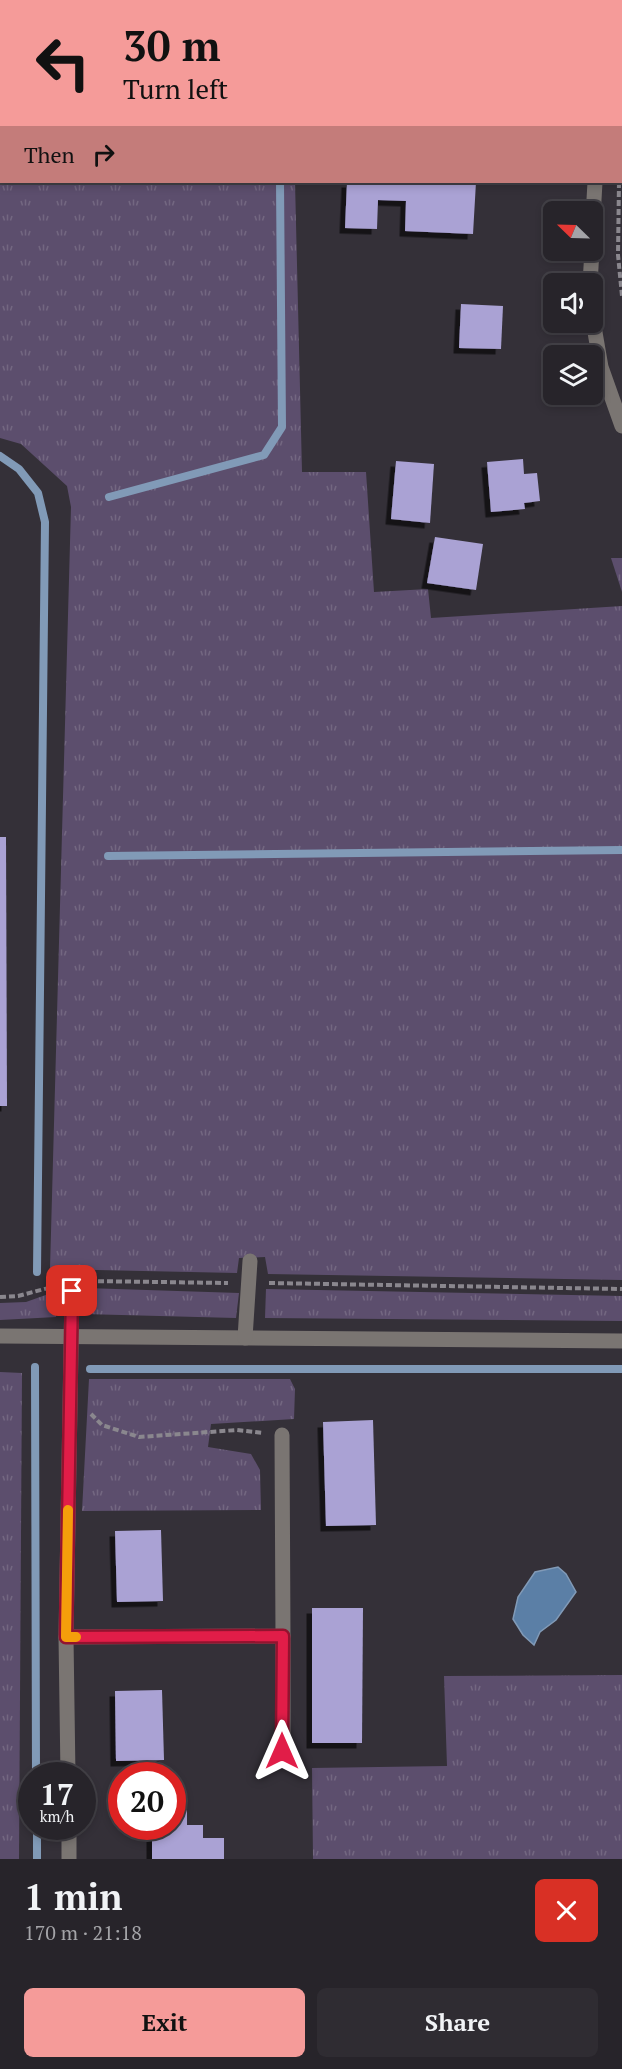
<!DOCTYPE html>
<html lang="en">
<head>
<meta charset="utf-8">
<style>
	body { margin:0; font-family:"PT Serif",serif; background:#2f2c32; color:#f1f3f6; height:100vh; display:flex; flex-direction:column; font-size:22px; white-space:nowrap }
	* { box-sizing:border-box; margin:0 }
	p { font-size:20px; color:#a4a4a8 }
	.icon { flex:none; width:33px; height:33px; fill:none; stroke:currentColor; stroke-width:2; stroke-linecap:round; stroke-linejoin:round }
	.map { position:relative; height:1859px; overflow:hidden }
	.side { display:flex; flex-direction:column; background:#27242a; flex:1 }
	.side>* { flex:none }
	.hud { position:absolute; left:0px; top:0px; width:622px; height:183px; box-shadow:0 3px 9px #0003,0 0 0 2px #434147; background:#f59b99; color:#111; overflow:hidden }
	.needle { width:39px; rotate:293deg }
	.controls { position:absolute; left:543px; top:201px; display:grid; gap:12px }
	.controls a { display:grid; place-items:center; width:60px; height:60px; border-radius:9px; background:#27242a; box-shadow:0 3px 9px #0003,0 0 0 2px #434147; font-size:30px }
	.speed { position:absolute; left:18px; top:1762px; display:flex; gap:12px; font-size:30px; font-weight:700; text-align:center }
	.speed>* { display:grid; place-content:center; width:78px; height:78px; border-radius:50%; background:#27242a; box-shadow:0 3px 9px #0003,0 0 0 2px #434147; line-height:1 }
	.speed small { font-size:15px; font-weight:400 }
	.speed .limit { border:9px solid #d22; background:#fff; color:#111 }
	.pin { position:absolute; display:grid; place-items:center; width:51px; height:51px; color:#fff; margin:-26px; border-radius:12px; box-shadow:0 3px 9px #0006 }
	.me { position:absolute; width:66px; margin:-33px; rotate:0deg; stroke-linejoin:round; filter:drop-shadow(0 0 4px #0008) }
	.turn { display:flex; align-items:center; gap:21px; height:126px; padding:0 24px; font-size:27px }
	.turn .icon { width:78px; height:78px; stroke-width:2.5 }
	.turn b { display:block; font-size:42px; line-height:51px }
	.then { display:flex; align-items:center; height:57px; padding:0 24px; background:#0003; gap:12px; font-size:22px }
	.round { display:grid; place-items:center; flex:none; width:63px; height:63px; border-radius:9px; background:#2f2c32 }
	.summary { display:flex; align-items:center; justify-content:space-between; height:102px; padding:0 24px }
	h1 { font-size:36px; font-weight:600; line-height:45px }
	.cta { display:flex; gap:12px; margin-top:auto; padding:12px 24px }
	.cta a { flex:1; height:69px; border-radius:9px; background:#f59b99; color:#111; font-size:24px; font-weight:600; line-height:69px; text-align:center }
	.cta a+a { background:#2f2c32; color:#f1f3f6 }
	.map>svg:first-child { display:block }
	.grass { fill:url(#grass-tufts) }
	.water { fill:#5b7fa6; stroke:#819ab7; stroke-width:1.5 }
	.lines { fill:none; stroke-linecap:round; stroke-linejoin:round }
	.stream { stroke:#819ab7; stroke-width:8 }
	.building { fill:#aaa2d4; filter:url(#shadow) }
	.path { stroke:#8a878e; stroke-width:4; stroke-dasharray:6 3; stroke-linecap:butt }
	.minor { stroke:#7a7572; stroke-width:15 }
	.route-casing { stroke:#92132f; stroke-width:15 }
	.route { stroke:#e11d48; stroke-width:10 }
	.slow { stroke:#f59e0b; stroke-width:10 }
</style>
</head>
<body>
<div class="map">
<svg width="622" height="1859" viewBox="0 0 622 1859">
	<defs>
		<pattern id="grass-tufts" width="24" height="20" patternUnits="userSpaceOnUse" patternTransform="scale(1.5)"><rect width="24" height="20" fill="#5c4e6d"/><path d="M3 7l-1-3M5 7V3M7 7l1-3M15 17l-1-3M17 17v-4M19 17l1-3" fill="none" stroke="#736781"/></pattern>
		<filter id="shadow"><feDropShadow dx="-5.5" dy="5.5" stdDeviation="0" flood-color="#0009"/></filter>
	</defs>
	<rect width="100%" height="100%" fill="#343038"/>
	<!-- grass -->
	<g class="grass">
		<polygon points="0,0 339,0 2,2 2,182 295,182 302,472 366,472 374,592 428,589 431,618 622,606 622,1280 268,1274 265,1257 239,1258 237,1273 50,1269 71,507 67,486 21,444 0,438"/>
		<polygon points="611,558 622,558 622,592"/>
		<polygon points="85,1288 239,1293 236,1318 83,1314"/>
		<polygon points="266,1289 622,1296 622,1321 265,1318"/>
		<polygon points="57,1291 56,1317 0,1320 0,1303 26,1302"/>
		<polygon points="0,1372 22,1373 19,1859 0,1859"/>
		<polygon points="89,1379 290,1379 295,1389 294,1419 211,1424 208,1447 251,1454 260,1470 261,1510 82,1511"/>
		<polygon points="622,1675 622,1859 313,1859 312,1768 447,1766 444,1676"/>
	</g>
	<!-- water -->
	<polygon class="water" points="558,1567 566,1574 576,1592 556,1620 540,1632 534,1645 523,1635 513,1619 518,1597 535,1572"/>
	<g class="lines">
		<!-- stream -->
		<g class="stream">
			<polyline points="279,0 279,2"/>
			<polyline points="0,456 19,469 38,493 45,522 37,1272"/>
			<polyline points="109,497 264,455 282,427 280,182"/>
			<polyline points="108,856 622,850"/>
			<polyline points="35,1367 36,1776"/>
			<polyline points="90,1369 622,1369"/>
			<polyline points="37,1827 37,1859"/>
		</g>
	</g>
	<!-- building -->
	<g class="building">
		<polygon points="347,182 476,182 473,234 405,231 406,201 378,200 377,229 345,228"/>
		<polygon points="461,304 503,306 501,349 459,348"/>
		<polygon points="523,459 524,474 537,473 540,501 524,503 525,509 491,512 487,462"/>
		<polygon points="396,461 434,464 430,523 391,519"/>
		<polygon points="435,537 483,544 476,590 427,583"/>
		<polygon points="0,837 6,837 7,1106 0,1106"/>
		<polygon points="373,1420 376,1525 326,1526 323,1422"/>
		<polygon points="161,1530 163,1601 117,1602 115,1531"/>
		<polygon points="312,1608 363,1608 362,1743 312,1743"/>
		<polygon points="162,1690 164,1760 116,1761 115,1691"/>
		<polygon points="172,1799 187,1799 187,1825 203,1825 203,1838 224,1838 224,1859 152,1859 152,1827 172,1827"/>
	</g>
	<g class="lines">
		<!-- path -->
		<g class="path">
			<polyline points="621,152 622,138"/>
			<polyline points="619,182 618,255 622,296"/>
			<polyline points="89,1281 228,1283"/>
			<polyline points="269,1283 622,1289"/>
			<polyline points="0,1297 18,1296 52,1287"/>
			<polyline points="91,1414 102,1425 139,1437 237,1430 263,1433"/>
		</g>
		<!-- minor -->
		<g class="minor">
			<polyline points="606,2 606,0"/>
			<polyline points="592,235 595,182"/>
			<polyline points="590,284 592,250"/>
			<polyline points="592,315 601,367 622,426"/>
			<polyline points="0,1336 622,1341"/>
			<polyline points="245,1338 250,1261"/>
			<polyline points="66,1637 283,1636 282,1435"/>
			<polyline points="283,1751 283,1636"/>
			<polyline points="68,1776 66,1637 72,1291"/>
			<polyline points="69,1827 69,1859"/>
		</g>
	</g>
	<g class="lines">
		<defs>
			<polyline id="route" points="72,1291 66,1637 283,1636 282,1751"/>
		</defs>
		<!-- route casing -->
		<use href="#route" class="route-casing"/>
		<!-- route -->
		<use href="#route" class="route"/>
		<!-- slow -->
		<polyline class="slow" points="68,1510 66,1637 76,1637"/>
	</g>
</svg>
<div class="controls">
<a><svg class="needle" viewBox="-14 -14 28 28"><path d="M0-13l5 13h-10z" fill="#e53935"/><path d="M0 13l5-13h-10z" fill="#a4a4a8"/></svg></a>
<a><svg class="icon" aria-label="sound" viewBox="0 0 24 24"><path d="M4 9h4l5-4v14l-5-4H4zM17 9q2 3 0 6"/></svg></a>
<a><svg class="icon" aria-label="layers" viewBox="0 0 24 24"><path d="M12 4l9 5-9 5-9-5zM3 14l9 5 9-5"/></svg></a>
</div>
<div class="speed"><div>17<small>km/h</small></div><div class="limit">20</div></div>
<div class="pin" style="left:72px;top:1291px;background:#d93025"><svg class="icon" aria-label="arrive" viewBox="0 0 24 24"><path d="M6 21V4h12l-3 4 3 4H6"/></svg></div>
<svg class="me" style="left:282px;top:1751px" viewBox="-20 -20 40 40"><path d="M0-17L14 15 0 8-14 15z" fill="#e11d48" stroke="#fff" stroke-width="4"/></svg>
<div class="hud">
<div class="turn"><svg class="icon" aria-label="left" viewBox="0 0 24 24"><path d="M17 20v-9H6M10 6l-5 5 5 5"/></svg><div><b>30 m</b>Turn left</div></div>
<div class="then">Then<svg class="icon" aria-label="right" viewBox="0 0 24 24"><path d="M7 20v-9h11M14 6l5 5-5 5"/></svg></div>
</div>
</div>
<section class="side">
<div class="summary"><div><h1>1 min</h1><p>170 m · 21:18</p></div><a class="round" style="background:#d93025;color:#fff"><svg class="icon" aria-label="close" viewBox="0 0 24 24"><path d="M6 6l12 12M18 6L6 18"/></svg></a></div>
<div class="cta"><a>Exit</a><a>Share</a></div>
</section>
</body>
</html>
